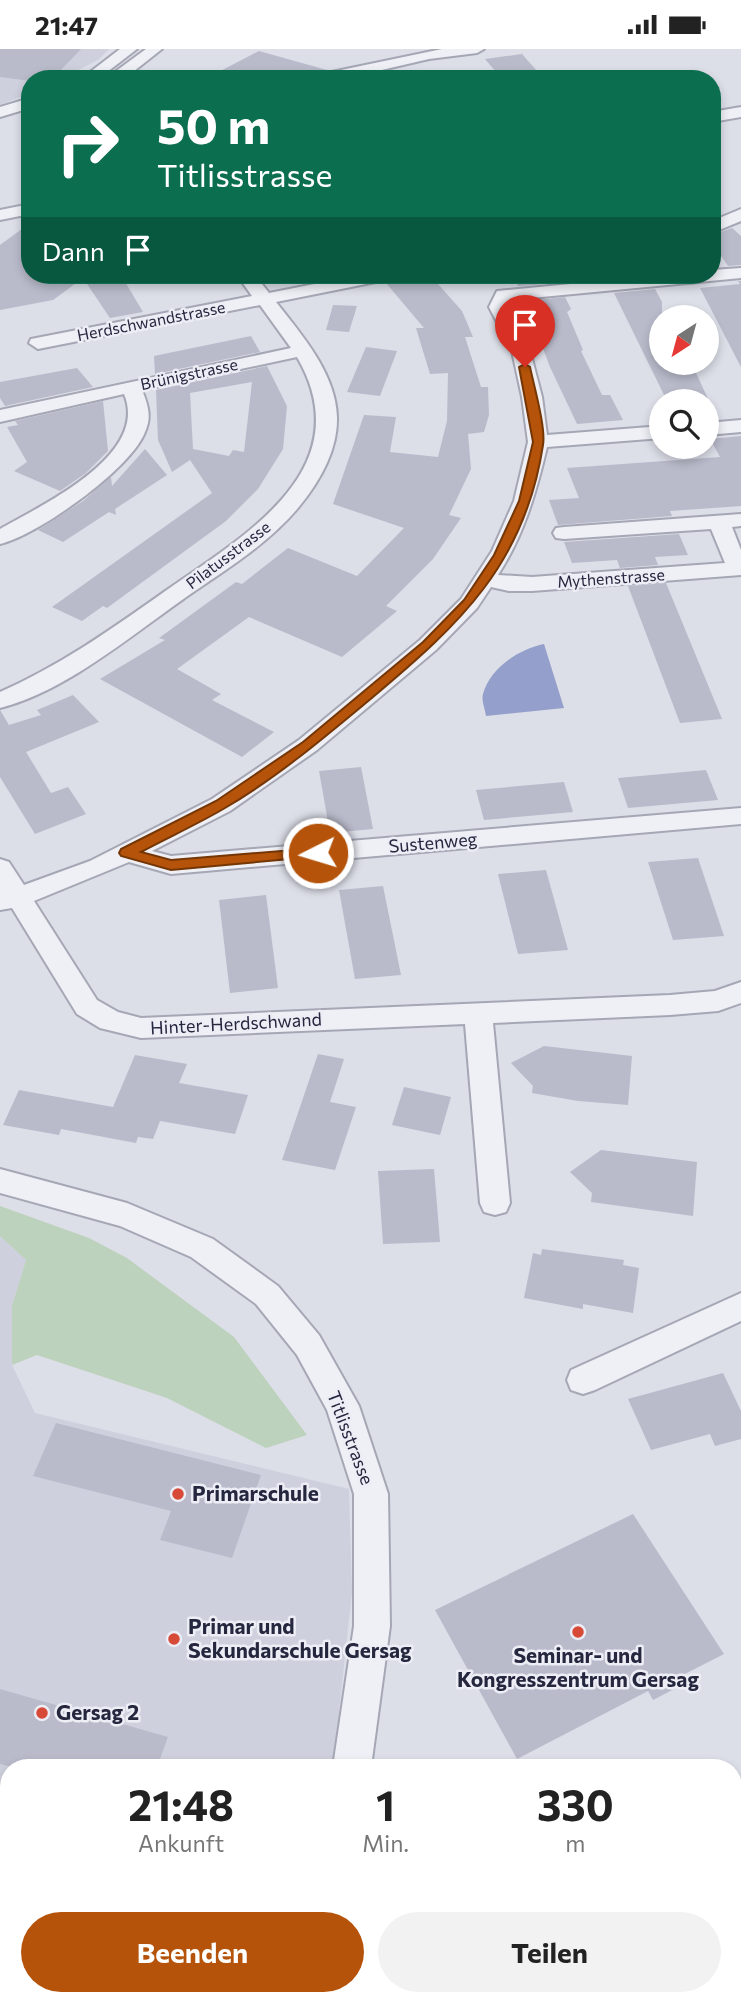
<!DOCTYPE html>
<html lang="de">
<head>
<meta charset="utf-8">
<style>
	body { margin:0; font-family:Commissioner,sans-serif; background:#f2f2f2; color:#222; height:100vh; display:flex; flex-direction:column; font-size:26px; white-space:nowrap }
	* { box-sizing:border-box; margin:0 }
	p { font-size:23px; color:#767676 }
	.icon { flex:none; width:38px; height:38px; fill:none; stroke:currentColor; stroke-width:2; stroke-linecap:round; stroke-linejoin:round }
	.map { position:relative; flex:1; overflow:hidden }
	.side { position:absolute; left:0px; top:1710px; width:742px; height:247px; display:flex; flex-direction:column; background:#fff; border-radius:28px 28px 0 0; box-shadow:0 4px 10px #0003 }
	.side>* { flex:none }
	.hud { position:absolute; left:21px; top:21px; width:700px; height:214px; border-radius:28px; box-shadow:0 4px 10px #0003; background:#0b6e4f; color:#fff; overflow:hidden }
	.needle { width:46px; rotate:216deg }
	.controls { position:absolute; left:649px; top:256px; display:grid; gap:14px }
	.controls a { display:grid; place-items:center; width:70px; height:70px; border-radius:50%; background:#fff; box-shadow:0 4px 10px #0003; font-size:35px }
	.pin { position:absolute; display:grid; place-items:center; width:60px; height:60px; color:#fff; margin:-72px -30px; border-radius:50% 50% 50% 0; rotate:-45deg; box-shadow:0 0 7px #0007 }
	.pin .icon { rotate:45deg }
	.me { position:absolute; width:77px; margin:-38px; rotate:265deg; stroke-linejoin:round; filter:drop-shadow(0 0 5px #0008) }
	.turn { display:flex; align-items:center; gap:24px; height:147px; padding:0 21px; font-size:32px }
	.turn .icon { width:91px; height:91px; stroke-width:2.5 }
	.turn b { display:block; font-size:49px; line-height:60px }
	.then { display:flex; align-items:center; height:66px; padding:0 21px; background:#0003; gap:14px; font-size:26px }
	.eta { display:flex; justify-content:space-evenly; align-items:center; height:119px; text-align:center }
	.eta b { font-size:42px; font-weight:700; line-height:49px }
	.action { display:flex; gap:14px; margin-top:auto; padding:14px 21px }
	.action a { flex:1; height:80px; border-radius:42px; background:#b45309; color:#fff; font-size:28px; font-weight:700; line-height:80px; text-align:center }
	.action a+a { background:#f2f2f2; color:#222 }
	.status { display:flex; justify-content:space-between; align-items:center; height:49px; padding:0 35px; background:#fff; direction:ltr }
	.status svg { height:19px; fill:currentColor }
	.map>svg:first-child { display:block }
	.built { fill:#ced0dd }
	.green { fill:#bdd2bd }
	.water { fill:#94a0cb }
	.building { fill:#b9bbcb; fill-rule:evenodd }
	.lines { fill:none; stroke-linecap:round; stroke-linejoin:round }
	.minor-casing { stroke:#a5a7b5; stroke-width:4 }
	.minor { fill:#eff0f6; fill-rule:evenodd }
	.route { fill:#b45309; stroke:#753606; stroke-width:2 }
	.poi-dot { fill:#d74a37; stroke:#ecedf5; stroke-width:2.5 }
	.labels { text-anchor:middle; stroke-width:5; stroke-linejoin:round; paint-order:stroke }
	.far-street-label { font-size:16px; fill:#25273f; stroke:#ecedf5 }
	.street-label { font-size:18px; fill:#25273f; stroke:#ecedf5 }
	.near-poi-label { font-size:21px; font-weight:bold; fill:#25273f; stroke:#ecedf5; text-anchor:start }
</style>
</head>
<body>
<div class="status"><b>21:47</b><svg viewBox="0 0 49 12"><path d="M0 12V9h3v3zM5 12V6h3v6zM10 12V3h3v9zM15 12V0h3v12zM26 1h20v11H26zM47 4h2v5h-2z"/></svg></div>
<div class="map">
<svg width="741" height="1956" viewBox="0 0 741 1956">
	<rect width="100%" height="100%" fill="#dcdee8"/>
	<!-- built -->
	<g class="built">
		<polygon points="0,0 109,0 98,11 60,30 30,30 30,44 0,56"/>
		<polygon points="0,1187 26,1211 12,1257 12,1316 35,1364 349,1440 352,1543 333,1718 9,1718 9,1948 328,1948 329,1956 0,1956"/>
	</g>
	<!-- green -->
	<polygon class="green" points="0,1157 89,1189 127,1209 234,1288 307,1386 266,1399 167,1349 37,1306 12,1316 12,1257 26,1211 0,1187"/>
	<!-- water -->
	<path class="water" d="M544 595 564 659 486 667C485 660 481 651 483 645 490 619 519 600 544 595Z"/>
	<!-- building -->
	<g class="building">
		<polygon points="0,0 81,0 59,23 49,22 42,30 30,32 0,28"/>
		<polygon points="259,2 327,21 312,30 205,30"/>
		<polygon points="522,5 544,30 502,30 485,10"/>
		<polygon points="30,174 30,226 121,226 143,263 110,269 83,229 53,251 0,261 0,196"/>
		<polygon points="732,179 741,187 741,216 728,217 712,194 712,186"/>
		<polygon points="397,226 430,226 462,262 473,288 465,288 481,338 488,338 489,366 484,383 468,385 471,420 449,466 461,469 433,510 386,557 397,562 342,608 249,568 177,620 221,645 212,651 274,683 242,708 100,630 165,591 159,589 236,533 242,535 288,499 357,527 404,479 333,455 364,366 396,368 390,403 438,408 447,372 448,324 430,325 416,279 424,279 386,234"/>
		<polygon points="512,226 553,226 557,234 518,237"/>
		<polygon points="738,232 741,232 741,318 700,239 740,235"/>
		<polygon points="655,240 662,253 662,313 691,313 709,352 667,352 614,244"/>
		<polygon points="565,248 571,260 567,263 583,301 581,302 602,346 610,346 623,371 577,375 550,318 525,252"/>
		<polygon points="333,256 357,257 349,283 326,281"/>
		<polygon points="251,287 260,303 155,325 154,307"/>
		<polygon points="366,298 397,302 380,347 347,343"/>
		<path d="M267 317 287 357 283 400 258 440 226 472 107 559 103 557 82 572 52 558 212 444 190 411 172 423 158 391 156 341ZM252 333 244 403 233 401 229 407 193 400 190 344Z"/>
		<polygon points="77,319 93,338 5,357 0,349 0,333"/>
		<polygon points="103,352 108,402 86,424 60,442 14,422 27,413 7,378 18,376 15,372"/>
		<polygon points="741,387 741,457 670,462 672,467 558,476 549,451 579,449 567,419 720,408 710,390"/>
		<polygon points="145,400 167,426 115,460 116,466 109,463 63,493 38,481 83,452 111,428 112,437"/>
		<polygon points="679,485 688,506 655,508 658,516 620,519 617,511 572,514 564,493"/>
		<polygon points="666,534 722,670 680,674 628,537"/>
		<polygon points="73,646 99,673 26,703 51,744 68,738 86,765 35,785 0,728 0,661 9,676 41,666 37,661"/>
		<polygon points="361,718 373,780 330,784 319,722"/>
		<polygon points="706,721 718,751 628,759 618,729"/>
		<polygon points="564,733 573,763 484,771 476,741"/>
		<polygon points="698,809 724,887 673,891 648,813"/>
		<polygon points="546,821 568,901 518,905 498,825"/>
		<polygon points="383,837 401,926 355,930 339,841"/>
		<polygon points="266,846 278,939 230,944 219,851"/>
		<polygon points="544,997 632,1007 628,1056 578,1052 532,1044 533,1037 511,1014"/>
		<polygon points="318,1005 344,1010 330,1053 356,1058 335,1121 282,1111"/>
		<polygon points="135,1006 187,1015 179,1034 248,1046 235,1085 160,1072 153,1090 138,1088 136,1094 61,1080 59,1086 3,1076 19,1041 113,1058"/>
		<polygon points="404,1038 451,1048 440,1086 392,1076"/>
		<polygon points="601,1101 697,1113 693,1167 591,1153 592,1144 570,1123"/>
		<polygon points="434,1120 440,1193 383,1195 378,1122"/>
		<polygon points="542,1200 624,1211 623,1216 639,1219 633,1264 583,1255 583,1260 524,1249 533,1204 541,1206"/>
		<polygon points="723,1324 741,1362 741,1390 715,1397 710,1385 651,1401 628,1350"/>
		<polygon points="56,1374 261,1426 232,1509 160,1491 171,1462 33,1427"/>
		<polygon points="633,1465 724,1605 675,1630 680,1637 653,1651 648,1642 517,1710 435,1561"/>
		<polygon points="0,1640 168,1688 157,1718 12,1718 0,1715"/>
	</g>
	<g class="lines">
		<defs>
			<g id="minor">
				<polygon points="120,0 137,0 98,30 81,30"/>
				<polygon points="146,0 162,0 124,30 111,30 112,25"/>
				<polygon points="442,0 484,0 477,4 429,10 343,30 315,30 322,25"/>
				<polygon points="30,49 30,59 0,68 0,58"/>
				<polygon points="741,58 741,68 712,73 712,63"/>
				<polygon points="30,155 30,165 0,171 0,161"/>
				<polygon points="741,160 741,172 712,184 712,172"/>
				<path d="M741 219V229L510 251 507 258 530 302 542 348 547 386 662 377V389L547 398C536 444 524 486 498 526L532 528 725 514 711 480 564 490 556 489 553 484 556 479 564 478 741 465V477L732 478 741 501V526L532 542H509L491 538 477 559 436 601 317 701 230 762 152 802 171 807 741 759V775L171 825 129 813 34 852 97 951 118 963 141 969 670 946 715 942 741 933V954L718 962 670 966 493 974 510 1154 506 1163 495 1166 484 1163 480 1154 465 975 141 989 100 979 77 965 12 859 0 861V810L9 813 24 836 90 812 212 750 299 691 420 591 461 550 492 502 514 452 528 393 522 348 512 302 489 258 497 242 664 226H712V221Z"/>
				<path d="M237 226H255L269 244 360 226H395L386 231 276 253C302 286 336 325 337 368 338 402 318 435 298 459 266 497 222 523 182 551 128 589 64 643 0 659V643C59 617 112 580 164 543 242 488 363 421 297 308L142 341C148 356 152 368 145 383 131 420 38 486 0 495V480C42 456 150 406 124 345L0 373V361L291 299 260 256 38 300 29 294 31 290 252 247Z"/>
				<polygon points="741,371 741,383 707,386 707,374"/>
				<polygon points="0,1120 127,1154 213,1190 278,1237 319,1286 359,1357 388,1445 390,1577 371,1718 333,1718 354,1577 354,1445 327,1361 297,1306 256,1255 191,1208 120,1177 0,1144"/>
				<polygon points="741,1244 741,1272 595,1341 583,1345 571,1341 567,1331 571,1321"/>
				<polygon points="329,1948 370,1948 373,1956 331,1956"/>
			</g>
		</defs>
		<!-- minor casing -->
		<use href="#minor" class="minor-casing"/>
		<!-- minor -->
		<use href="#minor" class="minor"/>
	</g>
	<!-- route -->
	<path class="route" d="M525 315 530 318C534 337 546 379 543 396 525 515 460 575 373 648 326 687 278 728 225 759 198 775 169 788 141 803L171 811 318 799 323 800 325 804 323 807 171 821 121 807 119 804 121 800 216 752 303 693 423 593 464 551 494 506 519 452 533 393 519 318Z"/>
	<!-- markers -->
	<g class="poi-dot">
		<circle cx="178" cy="1445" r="7"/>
		<circle cx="578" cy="1583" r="7"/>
		<circle cx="174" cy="1590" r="7"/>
		<circle cx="42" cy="1664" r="7"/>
	</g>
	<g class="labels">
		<!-- far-street labels -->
		<g class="far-street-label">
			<text transform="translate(151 272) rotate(-11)" y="6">Herdschwandstrasse</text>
			<text transform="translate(189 325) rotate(-12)" y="6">Brünigstrasse</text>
			<text transform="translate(228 506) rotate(-37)" y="6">Pilatusstrasse</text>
			<text transform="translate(611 529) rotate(-4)" y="6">Mythenstrasse</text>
		</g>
		<!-- street labels -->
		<g class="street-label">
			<text transform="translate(433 794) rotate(-5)" y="6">Sustenweg</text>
			<text transform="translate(236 975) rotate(-3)" y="6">Hinter-Herdschwand</text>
			<text transform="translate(350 1389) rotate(69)" y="6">Titlisstrasse</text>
		</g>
		<!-- near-poi labels -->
		<g class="near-poi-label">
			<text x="192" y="1452">Primarschule</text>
			<text x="188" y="1585">Primar und<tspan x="188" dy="24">Sekundarschule Gersag</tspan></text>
			<text x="578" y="1614" text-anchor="middle">Seminar- und<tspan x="578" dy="24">Kongresszentrum Gersag</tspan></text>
			<text x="56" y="1671">Gersag 2</text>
		</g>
	</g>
</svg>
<div class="controls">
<a><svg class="needle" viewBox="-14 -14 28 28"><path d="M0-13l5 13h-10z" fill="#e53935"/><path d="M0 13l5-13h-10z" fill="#767676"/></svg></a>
<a><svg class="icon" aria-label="search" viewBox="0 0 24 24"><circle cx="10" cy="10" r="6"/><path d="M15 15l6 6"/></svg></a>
</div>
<div class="pin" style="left:525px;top:318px;background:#d93025"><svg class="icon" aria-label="arrive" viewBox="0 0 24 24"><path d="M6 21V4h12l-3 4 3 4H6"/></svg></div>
<svg class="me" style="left:318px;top:804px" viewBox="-20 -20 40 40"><circle r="17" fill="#b45309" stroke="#fff" stroke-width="3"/><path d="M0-11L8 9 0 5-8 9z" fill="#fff"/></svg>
<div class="hud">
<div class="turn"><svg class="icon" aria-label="right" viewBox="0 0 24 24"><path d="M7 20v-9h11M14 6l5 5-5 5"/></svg><div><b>50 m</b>Titlisstrasse</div></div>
<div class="then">Dann<svg class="icon" aria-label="arrive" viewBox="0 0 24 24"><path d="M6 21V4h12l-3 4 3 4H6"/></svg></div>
</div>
<section class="side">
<div class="eta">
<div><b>21:48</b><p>Ankunft</p></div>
<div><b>1</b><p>Min.</p></div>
<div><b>330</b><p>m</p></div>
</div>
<div class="action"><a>Beenden</a><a>Teilen</a></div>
</section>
</div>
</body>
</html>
